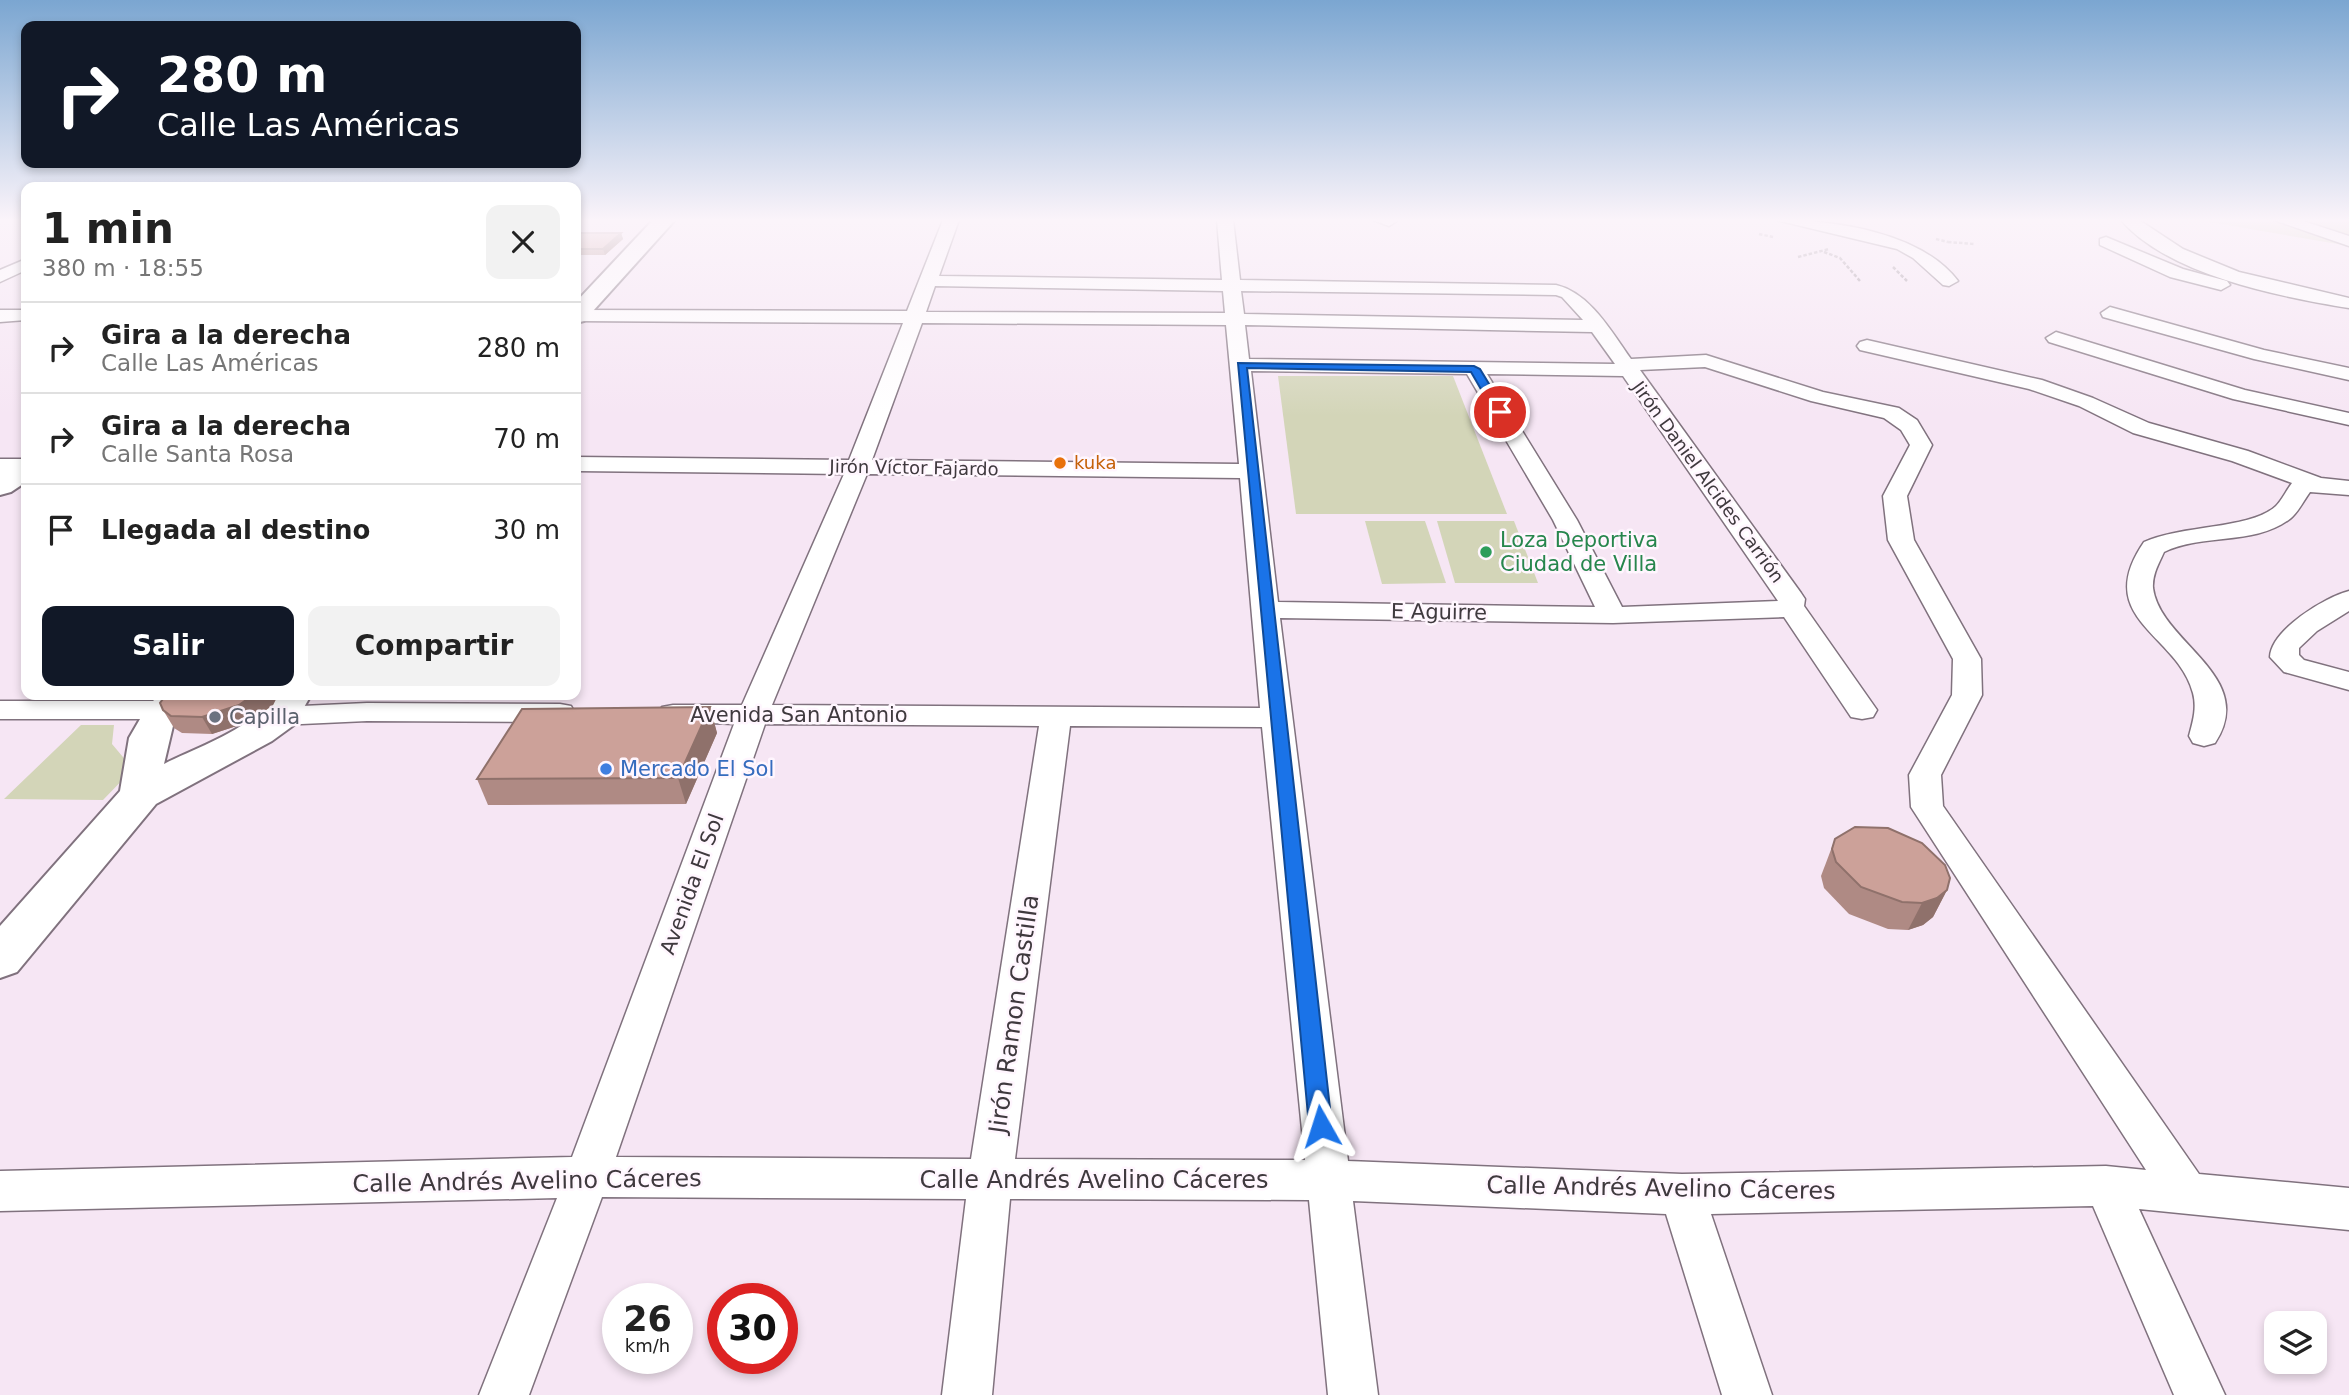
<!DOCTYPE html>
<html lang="es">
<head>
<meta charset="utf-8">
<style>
	body { margin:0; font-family:"DejaVu Sans",sans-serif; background:#f2f2f2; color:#222; height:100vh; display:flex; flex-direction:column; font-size:26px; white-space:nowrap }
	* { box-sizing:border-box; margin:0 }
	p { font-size:23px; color:#767676 }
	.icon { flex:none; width:38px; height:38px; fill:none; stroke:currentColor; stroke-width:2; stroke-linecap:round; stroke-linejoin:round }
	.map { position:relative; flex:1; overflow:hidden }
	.details { position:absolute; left:21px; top:182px; width:560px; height:518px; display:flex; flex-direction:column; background:#fff; border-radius:14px; box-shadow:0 4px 10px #0003 }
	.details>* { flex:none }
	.hud { position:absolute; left:21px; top:21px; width:560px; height:147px; border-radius:14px; box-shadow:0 4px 10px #0003; background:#111827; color:#fff; overflow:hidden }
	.buttons { position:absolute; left:2264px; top:1311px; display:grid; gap:14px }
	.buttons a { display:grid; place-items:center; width:63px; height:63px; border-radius:14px; background:#fff; box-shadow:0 4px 10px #0003; font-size:35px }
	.speed { position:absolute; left:602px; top:1283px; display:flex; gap:14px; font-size:35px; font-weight:700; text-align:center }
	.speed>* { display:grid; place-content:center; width:91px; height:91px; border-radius:50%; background:#fff; box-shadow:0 4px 10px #0003; line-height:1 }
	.speed small { font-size:18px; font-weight:400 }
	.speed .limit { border:10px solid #d22; background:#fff; color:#111 }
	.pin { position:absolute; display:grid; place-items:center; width:60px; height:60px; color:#fff; margin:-30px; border:4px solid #fff; border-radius:50%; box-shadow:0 2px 7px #0007 }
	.me { position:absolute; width:77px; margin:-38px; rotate:354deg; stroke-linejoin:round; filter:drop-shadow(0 0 5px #0008) }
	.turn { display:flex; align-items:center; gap:24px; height:147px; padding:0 21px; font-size:32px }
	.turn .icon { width:91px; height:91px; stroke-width:2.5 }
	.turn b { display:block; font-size:49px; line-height:60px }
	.round { display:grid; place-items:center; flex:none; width:74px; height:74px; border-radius:14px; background:#f2f2f2 }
	.headline { display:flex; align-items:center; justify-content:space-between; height:119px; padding:0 21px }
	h1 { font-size:42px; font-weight:700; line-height:52px }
	.button { display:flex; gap:14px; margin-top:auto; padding:14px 21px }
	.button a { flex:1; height:80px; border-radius:14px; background:#111827; color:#fff; font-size:28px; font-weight:700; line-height:80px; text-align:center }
	.button a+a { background:#f2f2f2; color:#222 }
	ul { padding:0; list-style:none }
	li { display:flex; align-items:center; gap:21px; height:91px; padding:0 21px; border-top:2px solid #e0e0e0 }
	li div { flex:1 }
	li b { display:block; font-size:26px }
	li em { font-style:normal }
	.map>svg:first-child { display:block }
	.green { fill:#d3d5b8 }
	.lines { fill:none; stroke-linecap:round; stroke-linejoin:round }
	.street-casing { stroke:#80727e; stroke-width:3 }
	.secondary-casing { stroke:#80727e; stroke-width:4 }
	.path { stroke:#9a8f98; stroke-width:2.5; stroke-dasharray:3.5 2; stroke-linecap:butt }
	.street { fill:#fff; fill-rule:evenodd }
	.secondary { fill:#fff; fill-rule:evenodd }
	.wall { fill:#af8a84 }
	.shaded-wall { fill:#8f716b }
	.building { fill:#cca199; stroke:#8f716b; stroke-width:2 }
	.route { fill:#1a73e8; stroke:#114b97; stroke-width:2 }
	.food-dot { fill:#e8710a; stroke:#fff6fe; stroke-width:2.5 }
	.leisure-dot { fill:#2e9e5b; stroke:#fff6fe; stroke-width:2.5 }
	.worship-dot { fill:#6b7280; stroke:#fff6fe; stroke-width:2.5 }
	.shop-dot { fill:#3f7fe0; stroke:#fff6fe; stroke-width:2.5 }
	.labels { text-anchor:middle; stroke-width:5; stroke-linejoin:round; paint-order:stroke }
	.far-food-label { font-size:18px; fill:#c56008; stroke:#fff6fe; text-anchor:start }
	.far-street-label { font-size:18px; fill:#3f393e; stroke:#fff6fe }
	.leisure-label { font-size:21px; fill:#27864d; stroke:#fff6fe; text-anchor:start }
	.street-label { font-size:21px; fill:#3f393e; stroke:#fff6fe }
	.worship-label { font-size:21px; fill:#5b616d; stroke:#fff6fe; text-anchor:start }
	.shop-label { font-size:21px; fill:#366cbe; stroke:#fff6fe; text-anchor:start }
	.near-street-label { font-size:24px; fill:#3f393e; stroke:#fff6fe }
</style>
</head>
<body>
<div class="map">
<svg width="2349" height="1395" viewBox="0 0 2349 1395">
	<rect width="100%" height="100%" fill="#f6e6f4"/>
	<!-- green -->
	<g class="green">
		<polygon points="2198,220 2349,220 2349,246"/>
		<polygon points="1278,376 1453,376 1507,514 1296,514"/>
		<polygon points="1365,521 1425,521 1446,583 1382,584"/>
		<polygon points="1437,521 1514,521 1538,583 1455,583"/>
		<polygon points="81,725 114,725 112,744 133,769 103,800 4,799"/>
	</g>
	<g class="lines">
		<defs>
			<g id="street">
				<path d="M943 220H959L939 276 1222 280 1217 220H1233L1240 280 1556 285C1590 293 1611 331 1631 359L1706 355 1823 392 1899 408 1917 420 1932 445 1907 496 1914 540 1981 659 1982 695 1941 775 1943 806 2199 1174 2349 1188V1230L2139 1209 2225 1395H2174L2093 1206 1711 1214 1772 1395H1722L1666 1214 1353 1201 1378 1395H1328L1309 1200 1010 1199 992 1395H942L966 1199 602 1197 529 1395H479L557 1198 0 1211V1171L572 1157 734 724 662 721 658 714 662 707 673 705H742L844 474 576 471V457L849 460 903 323 576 321V310L907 311ZM935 286 1223 291 1225 313 926 312ZM1241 291 1556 295 1562 297 1583 320 1244 314ZM922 323 1226 325 1239 464 872 460ZM1245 325 1592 332 1615 364 1249 359ZM1705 367 1811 401 1884 418 1901 430 1910 445 1883 496 1888 540 1953 659 1952 695 1909 775 1911 807 2146 1170 2106 1166 1682 1174 1348 1161 1280 618 1613 623 1784 617 1851 717 1862 719 1873 717 1877 710 1804 606 1805 599 1801 593 1640 370ZM1251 371 1467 374 1553 520 1595 607 1278 602ZM1487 374 1623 376 1778 601 1622 607 1577 520ZM867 474 1240 478 1260 708 772 705ZM765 724 1039 726 971 1159 616 1157ZM1070 726 1262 727 1305 1160 1015 1159Z"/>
				<polygon points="1373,220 1396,220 1397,221 1389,226"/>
				<path d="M1776 220C1834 220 1921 232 1958 281L1949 286 1943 285 1913 258 1897 249Z"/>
				<path d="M2121 220H2139L2183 249 2239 272 2349 298V308C2281 297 2168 275 2121 220Z"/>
				<polygon points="2274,220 2300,220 2349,236 2349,246"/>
				<polygon points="2106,237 2183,269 2227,281 2230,285 2221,290 2170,277 2100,245 2100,239"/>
				<polygon points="26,259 26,270 0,282 0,270"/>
				<polygon points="2110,307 2264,350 2349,368 2349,380 2254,359 2103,317 2101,313"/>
				<polygon points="0,310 26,310 26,320 0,322"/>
				<polygon points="2056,332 2245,390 2349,413 2349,425 2233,399 2049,342 2046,338"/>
				<path d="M1867 340 2042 380 2093 398 2149 423 2248 451 2321 478 2349 481V495L2310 492C2304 500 2299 511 2291 518 2256 546 2203 533 2164 552 2159 563 2152 575 2153 588 2160 643 2259 676 2215 743L2204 746 2193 743 2189 736C2193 721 2197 708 2193 693 2178 634 2091 619 2144 542 2181 525 2252 529 2276 506 2282 500 2286 491 2292 483L2232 461 2133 433 2079 406 2029 389 1860 350 1857 346 1860 342Z"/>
				<rect x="0" y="459" width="26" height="14"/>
				<path d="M2349 591V611L2317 631 2299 648V655L2304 660 2349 672V690L2284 672 2270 657C2271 630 2325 597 2349 591Z"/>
				<polygon points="0,701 162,701 173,703 177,710 173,717 162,719 0,719"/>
				<polygon points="367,703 560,704 571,706 575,713 571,720 560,722 367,721 280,725 269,723 265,716 269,709 280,707"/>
			</g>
			<g id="secondary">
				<polygon points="653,220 675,220 584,321 576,323 576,302"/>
				<polygon points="26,459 26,482 11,492 0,495 0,472"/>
				<path d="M159 695H203L173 726 164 764C199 746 252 730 273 695H311L294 725 272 741 156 804 17 972 0 978V926L120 791 129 738 147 707Z"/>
			</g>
		</defs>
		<!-- street casing -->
		<use href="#street" class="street-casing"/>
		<!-- secondary casing -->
		<use href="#secondary" class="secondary-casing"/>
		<!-- path -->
		<g class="path">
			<polyline points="1759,234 1773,237"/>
			<polyline points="1936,239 1948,242"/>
			<polyline points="1948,242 1975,244"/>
			<polyline points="1824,252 1840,258 1860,281"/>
			<polyline points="1798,257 1829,249"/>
			<polyline points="1893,267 1907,281"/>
		</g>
		<!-- street -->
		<use href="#street" class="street"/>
		<!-- secondary -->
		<use href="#secondary" class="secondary"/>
	</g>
	<!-- wall -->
	<g class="wall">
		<polygon points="621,233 623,239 605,255 576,255 576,236"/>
		<polygon points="278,695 273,705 249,722 212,734 182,733 174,728 163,710"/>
		<polygon points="710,707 717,733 686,804 488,805 477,779"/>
		<polygon points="1835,839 1947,890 1933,917 1923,925 1908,930 1888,929 1849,914 1824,888 1821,876"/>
	</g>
	<!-- shaded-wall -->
	<g class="shaded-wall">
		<polygon points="576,220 580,232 576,235"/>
		<polygon points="621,233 623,239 605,255 603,249"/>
		<polygon points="253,695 278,695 273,705 249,722 212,734 202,717"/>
		<polygon points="710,707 717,733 686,804 678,778"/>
		<polygon points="1947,890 1933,917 1923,925 1908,930 1922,903"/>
	</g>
	<!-- building -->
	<g class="building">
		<polygon points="580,233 621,233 603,249 576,249 576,236"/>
		<polygon points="166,695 253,695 239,705 202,717 171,716 163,710 160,703"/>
		<polygon points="710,707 678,778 477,779 522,709"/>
		<polygon points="1855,827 1888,828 1922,843 1945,865 1950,878 1947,890 1937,898 1922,903 1902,902 1861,887 1836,862 1832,849 1835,839"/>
	</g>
	<!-- sky -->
	<linearGradient id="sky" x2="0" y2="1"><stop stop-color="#7ba6d1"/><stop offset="0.53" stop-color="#fbf4fa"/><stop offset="1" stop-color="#fbf4fa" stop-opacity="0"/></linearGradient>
	<rect width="2349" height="416" fill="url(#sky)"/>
	<!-- route -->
	<polygon class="route" points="1238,363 1474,366 1480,369 1506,412 1496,415 1471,372 1247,368 1332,1126 1329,1133 1321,1136 1313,1133 1309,1126"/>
	<!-- markers -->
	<circle class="food-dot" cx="1060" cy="463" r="7"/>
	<circle class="leisure-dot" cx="1486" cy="552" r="7"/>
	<circle class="worship-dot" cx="215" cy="717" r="7"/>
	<circle class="shop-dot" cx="606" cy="769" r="7"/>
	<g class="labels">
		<!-- far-food labels -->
		<g class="far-food-label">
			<text x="1074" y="469">kuka</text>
		</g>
		<!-- far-street labels -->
		<g class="far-street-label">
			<text transform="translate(914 468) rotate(1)" y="6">Jirón Víctor Fajardo</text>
			<text transform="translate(1708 482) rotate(54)" y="6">Jirón Daniel Alcides Carrión</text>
		</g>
		<!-- leisure labels -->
		<g class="leisure-label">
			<text x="1500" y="547">Loza Deportiva<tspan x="1500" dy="24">Ciudad de Villa</tspan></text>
		</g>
		<!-- street labels -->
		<g class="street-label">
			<text transform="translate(1439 612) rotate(1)" y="7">E Aguirre</text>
			<text x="799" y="722">Avenida San Antonio</text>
			<text transform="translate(692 884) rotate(-70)" y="7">Avenida El Sol</text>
		</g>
		<!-- worship labels -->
		<g class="worship-label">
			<text x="229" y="724">Capilla</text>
		</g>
		<!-- shop labels -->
		<g class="shop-label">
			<text x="620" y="776">Mercado El Sol</text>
		</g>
		<!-- near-street labels -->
		<g class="near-street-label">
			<text transform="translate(1014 1014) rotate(-82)" y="8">Jirón Ramon Castilla</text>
			<text x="1094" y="1188">Calle Andrés Avelino Cáceres</text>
			<text transform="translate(527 1181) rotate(-1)" y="8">Calle Andrés Avelino Cáceres</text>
			<text transform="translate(1661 1188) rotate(1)" y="8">Calle Andrés Avelino Cáceres</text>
		</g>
	</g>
</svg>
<div class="buttons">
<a><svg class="icon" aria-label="layers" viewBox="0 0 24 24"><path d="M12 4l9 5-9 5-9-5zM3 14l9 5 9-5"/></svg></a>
</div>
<div class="speed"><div>26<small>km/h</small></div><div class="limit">30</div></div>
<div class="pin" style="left:1500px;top:412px;background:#d93025"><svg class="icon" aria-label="arrive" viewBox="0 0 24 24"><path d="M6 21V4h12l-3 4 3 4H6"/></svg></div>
<svg class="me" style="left:1321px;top:1126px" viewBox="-20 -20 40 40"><path d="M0-17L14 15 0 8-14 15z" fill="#1a73e8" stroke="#fff" stroke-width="4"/></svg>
<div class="hud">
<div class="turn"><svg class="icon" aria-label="right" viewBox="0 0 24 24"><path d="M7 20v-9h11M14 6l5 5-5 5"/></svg><div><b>280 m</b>Calle Las Américas</div></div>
</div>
<section class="details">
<div class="headline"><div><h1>1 min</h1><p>380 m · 18:55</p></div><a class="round"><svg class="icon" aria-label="close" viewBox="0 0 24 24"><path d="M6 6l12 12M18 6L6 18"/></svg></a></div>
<ul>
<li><svg class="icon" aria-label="right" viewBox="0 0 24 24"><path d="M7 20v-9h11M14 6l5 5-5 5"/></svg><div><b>Gira a la derecha</b><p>Calle Las Américas</p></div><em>280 m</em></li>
<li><svg class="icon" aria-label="right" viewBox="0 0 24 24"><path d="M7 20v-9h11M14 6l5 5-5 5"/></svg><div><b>Gira a la derecha</b><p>Calle Santa Rosa</p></div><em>70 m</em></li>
<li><svg class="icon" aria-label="arrive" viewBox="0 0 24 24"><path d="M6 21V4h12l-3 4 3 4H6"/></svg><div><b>Llegada al destino</b></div><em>30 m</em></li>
</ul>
<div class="button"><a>Salir</a><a>Compartir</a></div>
</section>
</div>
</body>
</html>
